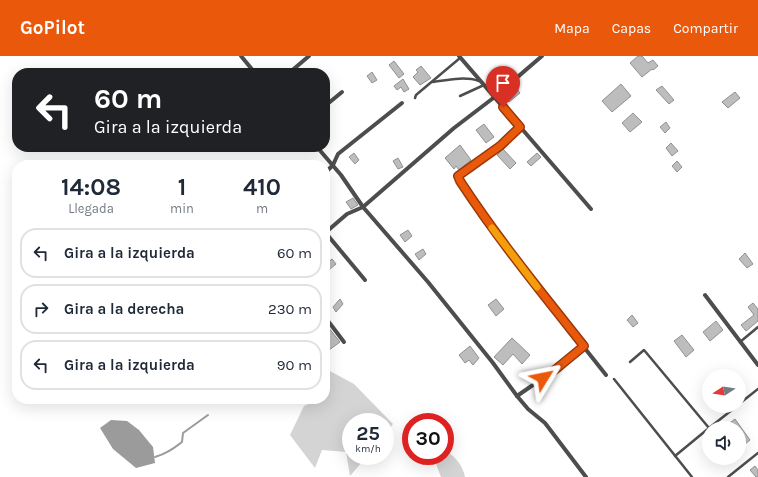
<!DOCTYPE html>
<html lang="es">
<head>
<meta charset="utf-8">
<style>
	body { margin:0; font-family:Karla,sans-serif; background:#f6f6f7; color:#1f2937; height:100vh; display:flex; flex-direction:column; font-size:15px; white-space:nowrap }
	* { box-sizing:border-box; margin:0 }
	p { font-size:13px; color:#747a83 }
	.icon { flex:none; width:22px; height:22px; fill:none; stroke:currentColor; stroke-width:2; stroke-linecap:round; stroke-linejoin:round }
	.map { position:relative; flex:1; overflow:hidden }
	.details { position:absolute; left:12px; top:104px; width:318px; height:244px; display:flex; flex-direction:column; background:#fff; border-radius:16px; box-shadow:0 4px 16px #0002 }
	.details>* { flex:none }
	.guide { position:absolute; left:12px; top:12px; width:318px; height:84px; border-radius:16px; box-shadow:0 4px 16px #0002; background:#202124; color:#fff; overflow:hidden }
	.needle { width:26px; rotate:258deg }
	.controls { position:absolute; left:702px; top:313px; display:grid; gap:8px }
	.controls a { display:grid; place-items:center; width:44px; height:44px; border-radius:50%; background:#fff; box-shadow:0 4px 16px #0002; font-size:20px }
	.speed { position:absolute; left:342px; top:357px; display:flex; gap:8px; font-size:20px; font-weight:700; text-align:center }
	.speed>* { display:grid; place-content:center; width:52px; height:52px; border-radius:50%; background:#fff; box-shadow:0 4px 16px #0002; line-height:1 }
	.speed small { font-size:10px; font-weight:400 }
	.speed .limit { border:6px solid #d22; background:#fff; color:#111 }
	.pin { position:absolute; display:grid; place-items:center; width:34px; height:34px; color:#fff; margin:-41px -17px; border-radius:50% 50% 50% 0; rotate:-45deg; box-shadow:0 0 4px #0007 }
	.pin .icon { rotate:45deg }
	.me { position:absolute; width:44px; margin:-22px; rotate:55deg; stroke-linejoin:round; filter:drop-shadow(0 0 3px #0008) }
	.turn { display:flex; align-items:center; gap:14px; height:84px; padding:0 16px; font-size:18px }
	.turn .icon { width:52px; height:52px; stroke-width:2.5 }
	.turn b { display:block; font-size:28px; line-height:34px }
	.eta { display:flex; justify-content:space-evenly; align-items:center; height:68px; text-align:center }
	.eta b { font-size:24px; font-weight:700; line-height:28px }
	ul { padding:0; list-style:none }
	li { display:flex; align-items:center; gap:12px; height:50px; margin:0 8px 6px; padding:0 8px; border:2px solid #e0e1e3; border-radius:16px }
	li div { flex:1 }
	li b { display:block; font-size:15px }
	li em { font-style:normal }
	header { display:flex; align-items:center; gap:24px; box-sizing:border-box; height:56px; padding:0 20px; background:#ea580c; color:#fff }
	header strong { font-size:19px }
	nav { display:flex; gap:22px; margin-inline-start:auto; font-size:14px }
	.map>svg:first-child { display:block }
	.green { fill:#d4d4d4 }
	.water { fill:#9b9b9b }
	.lines { fill:none; stroke-linecap:round; stroke-linejoin:round }
	.stream { stroke:#9b9b9b; stroke-width:2 }
	.building { fill:#bdbdbd; stroke:#919191 }
	.lane { stroke:#4d4d4d; stroke-width:2.5 }
	.street { stroke:#4d4d4d; stroke-width:4 }
	.route-casing { stroke:#983908; stroke-width:10 }
	.route { stroke:#ea580c; stroke-width:7 }
	.slow { stroke:#f59e0b; stroke-width:7 }
</style>
</head>
<body>
<header>
<strong>GoPilot</strong>
<nav><a>Mapa</a><a>Capas</a><a>Compartir</a></nav>
</header>
<div class="map">
<svg width="758" height="421" viewBox="0 0 758 421">
	<rect width="100%" height="100%" fill="#fff"/>
	<!-- green -->
	<g class="green">
		<polygon points="328,314 354,328 393,368 385,378 385,366 351,366 351,400 367,400 350,420 346,396 322,394 315,412 290,379 304,350 319,343 325,343 325,315"/>
		<path d="M446 395C456 401 463 410 465 421H441L436 408 443 400H445Z"/>
	</g>
	<!-- water -->
	<polygon class="water" points="111,364 127,365 139,374 153,391 155,407 136,412 113,393 100,372"/>
	<g class="lines">
		<!-- stream -->
		<path class="stream" d="M155 401C166 398 173 393 182 386L183 377 208 359"/>
	</g>
	<!-- building -->
	<g class="building">
		<polygon points="638,0 642,0 648,7 653,4 658,10 653,14 652,13 642,21 630,7"/>
		<polygon points="394,5 404,18 399,22 389,9"/>
		<polygon points="421,10 431,22 420,29 413,21 418,16 416,14"/>
		<polygon points="372,16 377,24 372,27 367,20"/>
		<polygon points="403,23 409,33 404,36 401,31 397,34 394,30"/>
		<polygon points="621,28 631,40 612,56 602,45"/>
		<polygon points="662,30 674,44 669,48 656,34"/>
		<polygon points="516,32 520,37 509,46 505,41"/>
		<polygon points="735,36 740,42 728,52 722,46"/>
		<polygon points="633,57 642,66 630,76 622,67"/>
		<polygon points="666,66 670,72 665,77 660,71"/>
		<polygon points="484,68 494,81 486,87 476,74"/>
		<polygon points="671,87 678,95 672,100 666,92"/>
		<polygon points="460,89 471,104 459,114 456,110 454,113 445,102"/>
		<polygon points="503,93 516,107 510,113 497,99"/>
		<polygon points="354,97 359,104 355,108 349,101"/>
		<polygon points="537,97 541,101 531,110 527,106"/>
		<polygon points="398,102 403,111 398,113 393,105"/>
		<polygon points="677,105 682,111 677,116 672,110"/>
		<polygon points="353,142 358,149 351,153 346,146"/>
		<polygon points="408,174 412,180 405,186 400,179"/>
		<polygon points="423,193 426,198 419,204 415,198"/>
		<polygon points="745,197 753,208 747,212 739,203"/>
		<polygon points="332,203 336,208 330,213 326,208"/>
		<polygon points="340,243 343,248 336,256 333,251"/>
		<polygon points="496,243 504,253 496,260 488,249"/>
		<polygon points="753,247 758,253 758,265 746,275 741,269 754,259 748,251"/>
		<polygon points="632,259 638,267 633,271 627,264"/>
		<polygon points="716,265 723,274 710,285 703,276"/>
		<polygon points="328,271 340,286 325,297 325,274"/>
		<polygon points="682,279 694,294 686,301 674,285"/>
		<polygon points="512,282 530,299 522,308 513,298 503,309 494,301"/>
		<polygon points="470,290 479,302 473,309 469,304 465,307 459,299"/>
		<polygon points="735,363 750,384 745,388 739,381 739,372 723,372"/>
		<polygon points="755,410 758,414 758,421 756,421 750,414"/>
	</g>
	<g class="lines">
		<!-- lane -->
		<g class="lane">
			<path d="M433 26C447 24 465 20 479 25"/>
			<polyline points="460,40 484,29"/>
			<polyline points="415,42 416,39 460,2"/>
			<polyline points="740,286 758,271"/>
			<polyline points="630,306 644,294 709,372"/>
			<polyline points="614,323 692,421"/>
			<polyline points="739,348 758,333"/>
			<polyline points="709,372 737,350"/>
			<polyline points="675,400 709,372"/>
			<polyline points="728,421 758,397"/>
		</g>
		<!-- street -->
		<g class="street">
			<polyline points="241,0 255,17"/>
			<polyline points="459,0 591,153"/>
			<polyline points="289,17 309,0"/>
			<polyline points="325,50 342,36"/>
			<polyline points="520,71 500,90 458,120 460,125 522,213 606,319"/>
			<polyline points="317,91 341,119 363,151 428,226 493,307 517,340"/>
			<polyline points="325,117 333,109 338,98 402,47"/>
			<polyline points="325,176 365,224"/>
			<polyline points="325,177 347,158 363,151 454,72 492,43 542,0"/>
			<polyline points="705,239 758,309"/>
			<polyline points="325,261 344,286"/>
			<polyline points="584,290 556,313 517,340 528,353 545,367 586,421"/>
		</g>
	</g>
	<g class="lines">
		<defs>
			<path id="route" d="M503 51 520 71 500 90 458 120 460 125C498 183 541 236 584 290L556 313 543 322"/>
		</defs>
		<!-- route casing -->
		<use href="#route" class="route-casing"/>
		<!-- route -->
		<use href="#route" class="route"/>
		<!-- slow -->
		<polyline class="slow" points="492,172 537,231"/>
	</g>
</svg>
<div class="controls">
<a><svg class="needle" viewBox="-14 -14 28 28"><path d="M0-13l5 13h-10z" fill="#e53935"/><path d="M0 13l5-13h-10z" fill="#747a83"/></svg></a>
<a><svg class="icon" aria-label="sound" viewBox="0 0 24 24"><path d="M4 9h4l5-4v14l-5-4H4zM17 9q2 3 0 6"/></svg></a>
</div>
<div class="speed"><div>25<small>km/h</small></div><div class="limit">30</div></div>
<div class="pin" style="left:503px;top:51px;background:#d93025"><svg class="icon" aria-label="arrive" viewBox="0 0 24 24"><path d="M6 21V4h12l-3 4 3 4H6"/></svg></div>
<svg class="me" style="left:543px;top:322px" viewBox="-20 -20 40 40"><path d="M0-17L14 15 0 8-14 15z" fill="#ea580c" stroke="#fff" stroke-width="4"/></svg>
<div class="guide">
<div class="turn"><svg class="icon" aria-label="left" viewBox="0 0 24 24"><path d="M17 20v-9H6M10 6l-5 5 5 5"/></svg><div><b>60 m</b>Gira a la izquierda</div></div>
</div>
<section class="details">
<div class="eta">
<div><b>14:08</b><p>Llegada</p></div>
<div><b>1</b><p>min</p></div>
<div><b>410</b><p>m</p></div>
</div>
<ul>
<li><svg class="icon" aria-label="left" viewBox="0 0 24 24"><path d="M17 20v-9H6M10 6l-5 5 5 5"/></svg><div><b>Gira a la izquierda</b></div><em>60 m</em></li>
<li><svg class="icon" aria-label="right" viewBox="0 0 24 24"><path d="M7 20v-9h11M14 6l5 5-5 5"/></svg><div><b>Gira a la derecha</b></div><em>230 m</em></li>
<li><svg class="icon" aria-label="left" viewBox="0 0 24 24"><path d="M17 20v-9H6M10 6l-5 5 5 5"/></svg><div><b>Gira a la izquierda</b></div><em>90 m</em></li>
</ul>
</section>
</div>
</body>
</html>
